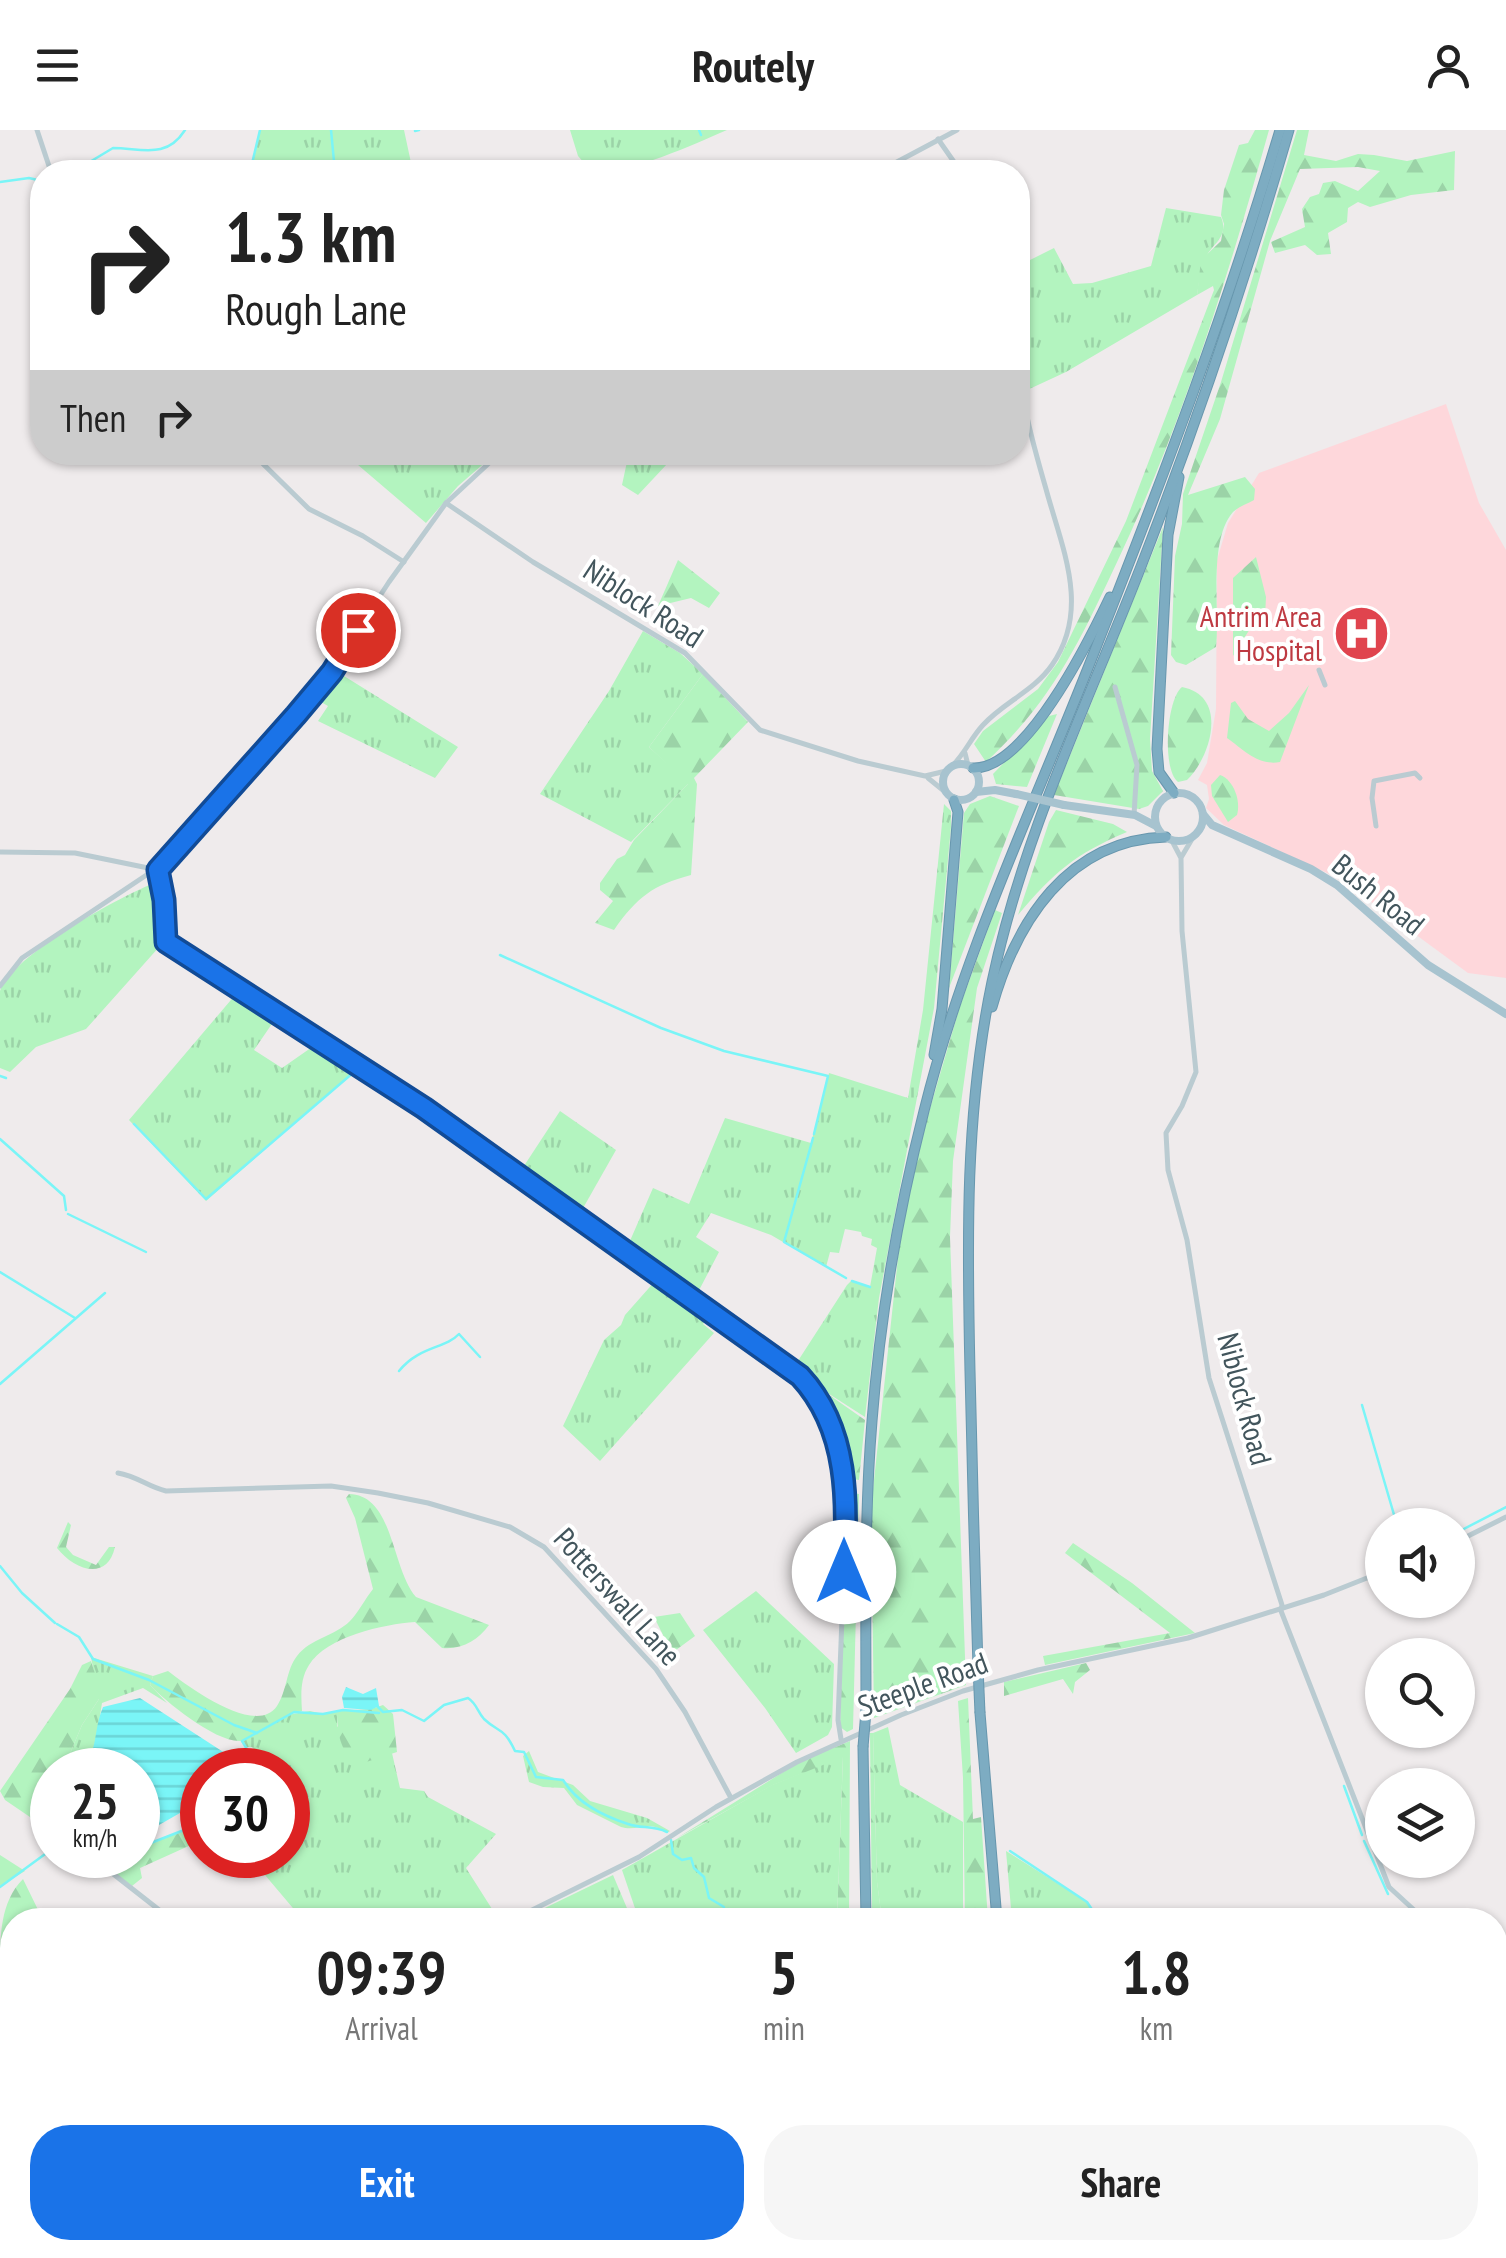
<!DOCTYPE html>
<html lang="en">
<head>
<meta charset="utf-8">
<style>
	body { margin:0; font-family:"PT Sans Narrow",sans-serif; background:#f6f6f6; color:#222; height:100vh; display:flex; flex-direction:column; font-size:38px; white-space:nowrap }
	* { box-sizing:border-box; margin:0 }
	p { font-size:32px; color:#767676 }
	.icon { flex:none; width:55px; height:55px; fill:none; stroke:currentColor; stroke-width:2; stroke-linecap:round; stroke-linejoin:round }
	.map { position:relative; flex:1; overflow:hidden }
	.details { position:absolute; left:0px; top:1778px; width:1508px; height:352px; display:flex; flex-direction:column; background:#fff; border-radius:40px 40px 0 0; box-shadow:0 2px 8px #0004 }
	.details>* { flex:none }
	.top-card { position:absolute; left:30px; top:30px; width:1000px; height:305px; border-radius:40px; box-shadow:0 2px 8px #0004; background:#fff; color:#222; overflow:hidden }
	.tools { position:absolute; left:1365px; top:1378px; display:grid; gap:20px }
	.tools a { display:grid; place-items:center; width:110px; height:110px; border-radius:50%; background:#fff; box-shadow:0 2px 8px #0004; font-size:50px }
	.speed { position:absolute; left:30px; top:1618px; display:flex; gap:20px; font-size:50px; font-weight:700; text-align:center }
	.speed>* { display:grid; place-content:center; width:130px; height:130px; border-radius:50%; background:#fff; box-shadow:0 2px 8px #0004; line-height:1 }
	.speed small { font-size:25px; font-weight:400 }
	.speed .limit { border:15px solid #d22; background:#fff; color:#111 }
	.pin { position:absolute; display:grid; place-items:center; width:85px; height:85px; color:#fff; margin:-42px; border:5px solid #fff; border-radius:50%; box-shadow:0 2px 10px #0007 }
	.me { position:absolute; width:110px; margin:-55px; rotate:0deg; stroke-linejoin:round; filter:drop-shadow(0 0 8px #0008) }
	.turn { display:flex; align-items:center; gap:35px; height:210px; padding:0 30px; font-size:45px }
	.turn .icon { width:130px; height:130px; stroke-width:2.5 }
	.turn b { display:block; font-size:70px; line-height:85px }
	.then { display:flex; align-items:center; height:95px; padding:0 30px; background:#0003; gap:20px; font-size:38px }
	.eta { display:flex; justify-content:space-evenly; align-items:center; height:170px; text-align:center }
	.eta b { font-size:60px; font-weight:700; line-height:70px }
	.button { display:flex; gap:20px; margin-top:auto; padding:20px 30px }
	.button a { flex:1; height:115px; border-radius:40px; background:#1a73e8; color:#fff; font-size:40px; font-weight:700; line-height:115px; text-align:center }
	.button a+a { background:#f6f6f6; color:#222 }
	header { display:flex; justify-content:space-between; align-items:center; height:130px; padding:0 30px; background:#fff; font-size:45px; font-weight:700 }
	.map>svg:first-child { display:block }
	.medical { fill:#fed7db }
	.grass { fill:url(#grass-tufts) }
	.forest { fill:url(#forest-firs) }
	.water { fill:url(#water-rules) }
	.lines { fill:none; stroke-linecap:round; stroke-linejoin:round }
	.stream { stroke:#7af5f7; stroke-width:2.5 }
	.highway-casing { stroke:#6897ae; stroke-width:11 }
	.minor { stroke:#bacbd1; stroke-width:5 }
	.major { stroke:#a7c3cf; stroke-width:8 }
	.highway { stroke:#7dacc2; stroke-width:9 }
	.highway-bridge-casing { stroke:#6897ae; stroke-width:11; stroke-linecap:butt }
	.major-bridge { stroke:#a7c3cf; stroke-width:8 }
	.highway-bridge { stroke:#7dacc2; stroke-width:9 }
	.route-casing { stroke:#114b97; stroke-width:25 }
	.route { stroke:#1a73e8; stroke-width:18 }
	.labels { text-anchor:middle; stroke-width:8; stroke-linejoin:round; paint-order:stroke }
	.street-label { font-size:30px; fill:#42555c; stroke:#fff }
	.health-label { font-size:30px; fill:#be3a42; stroke:#fff; text-anchor:end }
</style>
</head>
<body>
<header><svg class="icon" aria-label="menu" viewBox="0 0 24 24"><path d="M4 6h16M4 12h16M4 18h16"/></svg>Routely<svg class="icon" aria-label="person" viewBox="0 0 24 24"><circle cx="12" cy="8" r="4"/><path d="M4 21q1-7 8-7t8 7"/></svg></header>
<div class="map">
<svg width="1506" height="2128" viewBox="0 0 1506 2128">
	<defs>
		<pattern id="grass-tufts" width="24" height="20" patternUnits="userSpaceOnUse" patternTransform="scale(2.5)"><rect width="24" height="20" fill="#b3f4bf"/><path d="M3 7l-1-3M5 7V3M7 7l1-3M15 17l-1-3M17 17v-4M19 17l1-3" fill="none" stroke="#9bd3a7"/></pattern>
		<pattern id="forest-firs" width="22" height="20" patternUnits="userSpaceOnUse" patternTransform="scale(2.5)"><rect width="22" height="20" fill="#b3f4bf"/><path d="M5 1l3.5 6h-7zM16 11l3.5 6h-7z" fill="#9bd3a7"/></pattern>
		<pattern id="water-rules" width="6" height="5" patternUnits="userSpaceOnUse" patternTransform="scale(2.5)"><rect width="6" height="5" fill="#7af5f7"/><path d="M0 2.5h6" fill="none" stroke="#6bd4d6"/></pattern>
	</defs>
	<rect width="100%" height="100%" fill="#efebec"/>
	<!-- medical -->
	<polygon class="medical" points="1446,274 1479,373 1506,420 1506,848 1468,843 1340,749 1224,695 1206,678 1209,669 1207,655 1198,650 1207,633 1216,579 1217,430 1228,393 1259,343"/>
	<!-- grass -->
	<g class="grass">
		<polygon points="260,0 404,0 413,42 250,42"/>
		<path d="M570 0H727C690 16 632 43 592 42L578 26Z"/>
		<polygon points="511,30 513,42 425,42"/>
		<path d="M1166 78 1221 87C1230 109 1210 114 1204 131 1200 141 1199 154 1197 165L1066 242 1025 261 1018 182V136L1054 118 1073 154 1092 153 1151 136Z"/>
		<polygon points="344,323 496,323 458,356 426,393"/>
		<polygon points="638,323 669,323 668,333 638,365 622,355 628,327 636,328"/>
		<polygon points="643,501 680,523 703,544 649,617 689,653 631,712 540,664 609,561"/>
		<polygon points="336,541 458,617 435,648 318,591 328,576 314,568"/>
		<polygon points="944,674 951,681 951,697 934,878 879,1168 865,1287 826,1262 822,1265 794,1237 847,1155 852,1150 870,1157 877,1118 871,1115 872,1109 862,1106 861,1102 845,1099 839,1123 830,1122 826,1137 771,1105 711,1083 696,1107 719,1122 695,1168 626,1120 653,1058 689,1074 725,988 811,1013 829,943 908,968 923,880"/>
		<path d="M157 752 161 770 160 816 86 899 36 917 10 942 0 938C0 921 0 874 0 861 12 825 122 765 157 752Z"/>
		<polygon points="236,864 276,888 254,920 282,938 315,915 355,941 206,1071 129,990"/>
		<polygon points="560,981 616,1020 578,1087 520,1042"/>
		<polygon points="656,1150 709,1187 703,1194 714,1203 600,1331 563,1296 604,1210 621,1195 625,1185"/>
		<polygon points="756,1461 834,1534 832,1597 828,1605 796,1623 765,1578 703,1500"/>
		<path d="M91 1527 153 1546 150 1555 167 1573 143 1558 102 1573C98 1597 97 1619 83 1640H63L82 1595 99 1569Z"/>
		<polygon points="310,1581 323,1584 337,1581 337,1596 367,1630 392,1623 400,1658 424,1661 428,1667 496,1704 466,1738 499,1790 303,1790 248,1725 288,1725 288,1688 298,1678 288,1663 288,1640 270,1640 252,1617 246,1617 242,1611 287,1585"/>
		<polygon points="888,1597 900,1655 963,1692 963,1790 882,1790 877,1752 873,1603"/>
		<path d="M529 1621 538 1642 573 1655 590 1671 647 1688 670 1701 667 1703C649 1689 638 1702 621 1697L577 1675 564 1658 543 1657 529 1652 523 1626Z"/>
		<polygon points="843,1626 837,1790 639,1790 622,1740 772,1655"/>
		<polygon points="1006,1721 1087,1772 1099,1790 1012,1790"/>
		<polygon points="613,1745 632,1790 520,1790"/>
		<polygon points="1495,1851 1506,1860 1506,1939 1495,1950"/>
		<polygon points="95,2118 349,2118 344,2128 104,2128"/>
		<polygon points="759,2118 885,2118 882,2128 753,2128"/>
		<polygon points="1209,2118 1385,2118 1388,2128 1217,2128"/>
	</g>
	<!-- forest -->
	<g class="forest">
		<path d="M1255 0H1269C1228 147 1183 292 1118 430 1080 511 1053 570 986 632L974 614 983 601 1038 559 1058 532 1126 391 1214 160 1213 156 1197 165 1201 130 1221 111 1224 94 1221 85 1224 60 1239 15 1248 13Z"/>
		<path d="M1297 0H1309L1304 25 1336 31 1358 24 1374 25 1407 31 1455 21 1454 60 1411 65 1370 77 1358 72 1348 78 1347 92 1328 103 1331 124 1317 125 1305 115 1275 123 1271 112 1305 97 1302 79 1310 67 1319 64 1323 53 1335 51 1358 61 1380 41 1358 37 1300 39 1270 111 1220 289 1188 365 1245 347 1255 359 1254 370C1247 374 1238 377 1233 382 1208 410 1220 481 1216 517L1186 535 1176 532 1171 525 1175 426 1182 394 1183 364 1221 252Z"/>
		<polygon points="1163,397 1150,609 1152,641 1163,661 1148,676 1139,679 1054,665"/>
		<polygon points="1256,427 1266,467 1265,487 1253,494 1233,526 1233,448"/>
		<polygon points="678,430 720,463 709,478 691,468 658,476"/>
		<path d="M703 544 748 592 694 648 697 654 691 745C653 755 637 767 614 800L595 793 613 771 600 760V753L617 729 625 725 634 710 688 654 649 617Z"/>
		<path d="M1309 555 1280 632C1258 636 1244 620 1227 608L1231 573 1235 571 1248 589 1269 601 1289 583Z"/>
		<path d="M1182 557C1229 566 1211 627 1187 650L1178 652C1162 640 1166 570 1182 557Z"/>
		<polygon points="1057,584 1027,657 996,654 993,644 1049,586"/>
		<path d="M1220 645C1234 650 1241 671 1237 685L1228 692 1212 666 1211 655Z"/>
		<polygon points="990,666 1019,676 949,858 964,683 970,674"/>
		<path d="M1056 680 1113 694 1127 702C1075 724 1054 742 1018 785L1049 692Z"/>
		<polygon points="995,780 1002,783 977,858 953,1031 950,1107 966,1555 874,1588 871,1378 900,1109 922,1006 960,876"/>
		<polygon points="825,1262 865,1290 859,1350 846,1348 839,1304 822,1265"/>
		<polygon points="851,1363 859,1364 853,1599 847,1602 840,1597 847,1366"/>
		<path d="M349 1364C394 1365 391 1438 416 1467L489 1495C478 1510 462 1520 442 1518L415 1492C384 1494 326 1507 309 1535 300 1549 301 1565 302 1581 281 1584 265 1602 245 1610 222 1618 166 1572 150 1555L153 1546 168 1541C189 1557 256 1607 277 1576 287 1561 286 1540 297 1526 311 1508 335 1506 350 1491 358 1483 365 1469 373 1459L355 1388 346 1368Z"/>
		<path d="M68 1392 71 1395 66 1417 73 1425 96 1435 109 1417H115C107 1452 74 1440 57 1418Z"/>
		<polygon points="1073,1413 1132,1453 1195,1503 1045,1535 1043,1526 1170,1503 1065,1423"/>
		<polygon points="680,1483 695,1506 672,1523 654,1487"/>
		<polygon points="91,1531 100,1560 99,1569 82,1595 63,1640 52,1640 52,1702 5,1670 0,1661 70,1559 82,1535"/>
		<polygon points="1086,1533 1090,1540 1075,1552 1073,1564 1063,1549 1004,1566 1004,1552"/>
		<polygon points="968,1568 973,1689 981,1687 988,1790 965,1790 963,1648 958,1571"/>
		<path d="M383 1575 393 1584 397 1622 357 1635C340 1621 337 1603 337 1581L371 1579Z"/>
		<polygon points="870,1603 873,1603 877,1751 882,1790 872,1790"/>
		<polygon points="850,1611 849,1790 837,1790 843,1627 773,1655 677,1708 801,1631"/>
		<polygon points="202,1693 202,1710 140,1738 142,1748 132,1756 92,1725 138,1725 138,1718"/>
		<polygon points="0,1725 25,1741 0,1756"/>
		<path d="M23 1749 43 1790H12V1835L0 1840C0 1806 0 1772 23 1749Z"/>
		<polygon points="12,2080 12,2118 95,2118 104,2128 0,2128 0,2083"/>
		<polygon points="945,2118 1041,2118 1043,2128 943,2128"/>
	</g>
	<!-- water -->
	<g class="water">
		<polygon points="346,1557 363,1564 376,1558 379,1576 371,1580 344,1578 342,1567"/>
		<path d="M140 1568 231 1627 236 1634V1640H202V1675L187 1679 138 1707V1640H83C99 1616 93 1601 103 1577Z"/>
	</g>
	<g class="lines">
		<!-- stream -->
		<g class="stream">
			<polyline points="331,0 335,42"/>
			<polyline points="699,0 701,5"/>
			<polyline points="415,1 419,0"/>
			<path d="M73 42 113 18C141 18 166 30 185 0"/>
			<polyline points="250,42 260,0"/>
			<polyline points="0,52 29,48 42,51"/>
			<polyline points="500,825 661,898 724,921 828,946 814,1004"/>
			<polyline points="0,946 6,948"/>
			<polyline points="134,994 206,1069 354,942"/>
			<polyline points="813,1008 784,1112 846,1148"/>
			<polyline points="0,1009 64,1066 66,1080"/>
			<polyline points="68,1084 146,1122"/>
			<polyline points="0,1142 75,1188"/>
			<polyline points="852,1151 870,1157"/>
			<path d="M399 1241C419 1216 445 1219 459 1204L480 1227"/>
			<polyline points="0,1254 105,1163"/>
			<polyline points="1362,1275 1397,1395"/>
			<polyline points="1458,1402 1506,1377"/>
			<polyline points="0,1436 22,1463 55,1493"/>
			<polyline points="57,1494 79,1507 93,1529 149,1550 234,1595 257,1603"/>
			<path d="M378 1577 383 1582 402 1580 424 1591 444 1575 468 1568C477 1574 477 1581 484 1589 500 1604 503 1596 515 1621L524 1622 536 1647 563 1650C578 1674 603 1686 628 1694 641 1699 652 1695 667 1702"/>
			<polyline points="255,1640 250,1624 242,1611 294,1582 323,1584 343,1580 379,1583"/>
			<polyline points="1344,1656 1362,1705"/>
			<polyline points="671,1710 673,1724 682,1730 691,1728 694,1738 704,1747 709,1768 724,1777"/>
			<polyline points="1364,1711 1388,1764"/>
			<polyline points="138,1718 202,1693"/>
			<polyline points="1010,1721 1087,1772 1099,1790"/>
			<polyline points="0,1757 52,1719"/>
			<polyline points="728,1779 763,1790"/>
			<polyline points="1422,1784 1430,1790"/>
			<polyline points="1495,1842 1506,1850"/>
			<polyline points="1069,2118 1072,2128"/>
			<polyline points="1386,2118 1388,2128"/>
			<polyline points="746,2128 751,2118"/>
		</g>
		<defs>
			<g id="highway">
				<path d="M973 638C1026 640 1090 509 1110 467"/>
				<polyline points="1174,663 1159,642 1157,619 1168,405 1179,347"/>
				<path d="M992 877C1016 792 1067 710 1166 707"/>
				<polyline points="934,925 942,879 958,682 954,670"/>
				<path d="M978 1537C975 1438 972 1340 970 1241 967 1110 965 981 992 852 1022 708 1087 575 1140 439 1196 295 1246 148 1289 0"/>
				<path d="M866 1581C866 1485 864 1388 872 1291 880 1187 898 1083 924 981 964 820 1037 670 1097 515 1164 345 1228 176 1280 0"/>
				<polyline points="980,1583 997,1790"/>
				<polyline points="863,1617 866,1790"/>
				<polyline points="931,2118 934,2128"/>
				<polyline points="1050,2118 1052,2128"/>
			</g>
		</defs>
		<!-- highway casing -->
		<use href="#highway" class="highway-casing"/>
		<!-- minor -->
		<g class="minor">
			<polyline points="37,0 51,42"/>
			<polyline points="938,9 961,42"/>
			<polyline points="878,42 957,0"/>
			<polyline points="251,322 309,379 363,406 404,432"/>
			<polyline points="446,373 533,432 685,523 760,600 858,631 925,646 946,641"/>
			<polyline points="1319,540 1325,555"/>
			<polyline points="1115,557 1137,635 1134,685"/>
			<polyline points="965,623 968,635"/>
			<path d="M951 637C965 624 970 609 983 595 1004 572 1034 561 1052 535 1091 479 1062 418 1046 359 1033 314 1019 265 1018 217"/>
			<polyline points="928,648 944,661"/>
			<polyline points="1376,696 1372,668 1374,651 1415,643 1420,648"/>
			<polyline points="1171,709 1181,728 1182,801 1196,942 1182,976 1166,1003 1168,1040 1187,1110 1209,1248 1282,1475 1281,1481 1389,1757 1425,1790"/>
			<polyline points="0,722 75,723 158,740"/>
			<polyline points="1182,726 1195,704"/>
			<path d="M158 740C165 762 158 803 171 817L424 978 620 1120 789 1236 810 1256 833 1295 843 1338 845 1412 838 1590 841 1609"/>
			<polyline points="0,856 22,828 172,728 230,657 323,553 389,452 446,373 501,322"/>
			<path d="M118 1343C137 1346 148 1357 166 1361L331 1356 378 1363 428 1373 510 1397 544 1417 656 1539 685 1582 731 1668"/>
			<polyline points="1458,1411 1506,1387"/>
			<polyline points="89,1725 172,1790"/>
			<polyline points="512,1790 639,1727 716,1677 797,1632 901,1585 963,1561 1038,1540 1188,1508 1324,1465 1382,1442"/>
			<polyline points="1495,1847 1506,1856"/>
			<polyline points="0,2079 12,2077"/>
		</g>
		<!-- major -->
		<g class="major">
			<circle cx="961" cy="652" r="18"/>
			<polyline points="976,662 995,660 1016,664"/>
			<circle cx="1179" cy="687" r="24"/>
			<polyline points="1064,675 1135,685 1156,696"/>
			<polyline points="1203,684 1212,695 1311,739 1337,755 1428,835 1506,884"/>
		</g>
		<!-- highway -->
		<use href="#highway" class="highway"/>
		<defs>
			<g id="highway-bridge">
				<polyline points="978,1537 980,1583"/>
				<polyline points="863,1617 866,1581"/>
			</g>
		</defs>
		<!-- highway-bridge casing -->
		<use href="#highway-bridge" class="highway-bridge-casing"/>
		<!-- major-bridge -->
		<polyline class="major-bridge" points="1016,664 1064,675"/>
		<!-- highway-bridge -->
		<use href="#highway-bridge" class="highway-bridge"/>
	</g>
	<g class="lines">
		<defs>
			<path id="route" d="M358 500 332 542 296 585 158 740 164 770 166 812 424 978 800 1246C850 1300 847 1372 844 1442"/>
		</defs>
		<!-- route casing -->
		<use href="#route" class="route-casing"/>
		<!-- route -->
		<use href="#route" class="route"/>
	</g>
	<!-- icons -->
	<defs>
		<symbol id="hospital-disc" viewBox="-11 -11 22 22"><circle r="9.5" fill="#e0444e" stroke="#fff"/><path d="M-5-5h3v3.5h4V-5h3V5h-3V1.5h-4V5h-3Z" fill="#fff"/></symbol>
	</defs>
	<g fill-rule="evenodd">
		<use href="#hospital-disc" x="1330" y="472" width="63" height="63"/>
	</g>
	<g class="labels">
		<!-- street labels -->
		<g class="street-label">
			<text transform="translate(643 474) rotate(33)" y="10">Niblock Road</text>
			<text transform="translate(1378 765) rotate(39)" y="10">Bush Road</text>
			<text transform="translate(1244 1269) rotate(75)" y="10">Niblock Road</text>
			<text transform="translate(617 1467) rotate(48)" y="10">Potterswall Lane</text>
			<text transform="translate(923 1555) rotate(-20)" y="10">Steeple Road</text>
		</g>
		<!-- health labels -->
		<g class="health-label">
			<text x="1322" y="497">Antrim Area<tspan x="1322" dy="34">Hospital</tspan></text>
		</g>
	</g>
</svg>
<div class="tools">
<a><svg class="icon" aria-label="sound" viewBox="0 0 24 24"><path d="M4 9h4l5-4v14l-5-4H4zM17 9q2 3 0 6"/></svg></a>
<a><svg class="icon" aria-label="search" viewBox="0 0 24 24"><circle cx="10" cy="10" r="6"/><path d="M15 15l6 6"/></svg></a>
<a><svg class="icon" aria-label="layers" viewBox="0 0 24 24"><path d="M12 4l9 5-9 5-9-5zM3 14l9 5 9-5"/></svg></a>
</div>
<div class="speed"><div>25<small>km/h</small></div><div class="limit">30</div></div>
<div class="pin" style="left:358px;top:500px;background:#d93025"><svg class="icon" aria-label="arrive" viewBox="0 0 24 24"><path d="M6 21V4h12l-3 4 3 4H6"/></svg></div>
<svg class="me" style="left:844px;top:1442px" viewBox="-20 -20 40 40"><circle r="19" fill="#fff"/><path d="M0-13L10 11 0 6-10 11z" fill="#1a73e8"/></svg>
<div class="top-card">
<div class="turn"><svg class="icon" aria-label="right" viewBox="0 0 24 24"><path d="M7 20v-9h11M14 6l5 5-5 5"/></svg><div><b>1.3 km</b>Rough Lane</div></div>
<div class="then">Then<svg class="icon" aria-label="right" viewBox="0 0 24 24"><path d="M7 20v-9h11M14 6l5 5-5 5"/></svg></div>
</div>
<section class="details">
<div class="eta">
<div><b>09:39</b><p>Arrival</p></div>
<div><b>5</b><p>min</p></div>
<div><b>1.8</b><p>km</p></div>
</div>
<div class="button"><a>Exit</a><a>Share</a></div>
</section>
</div>
</body>
</html>
